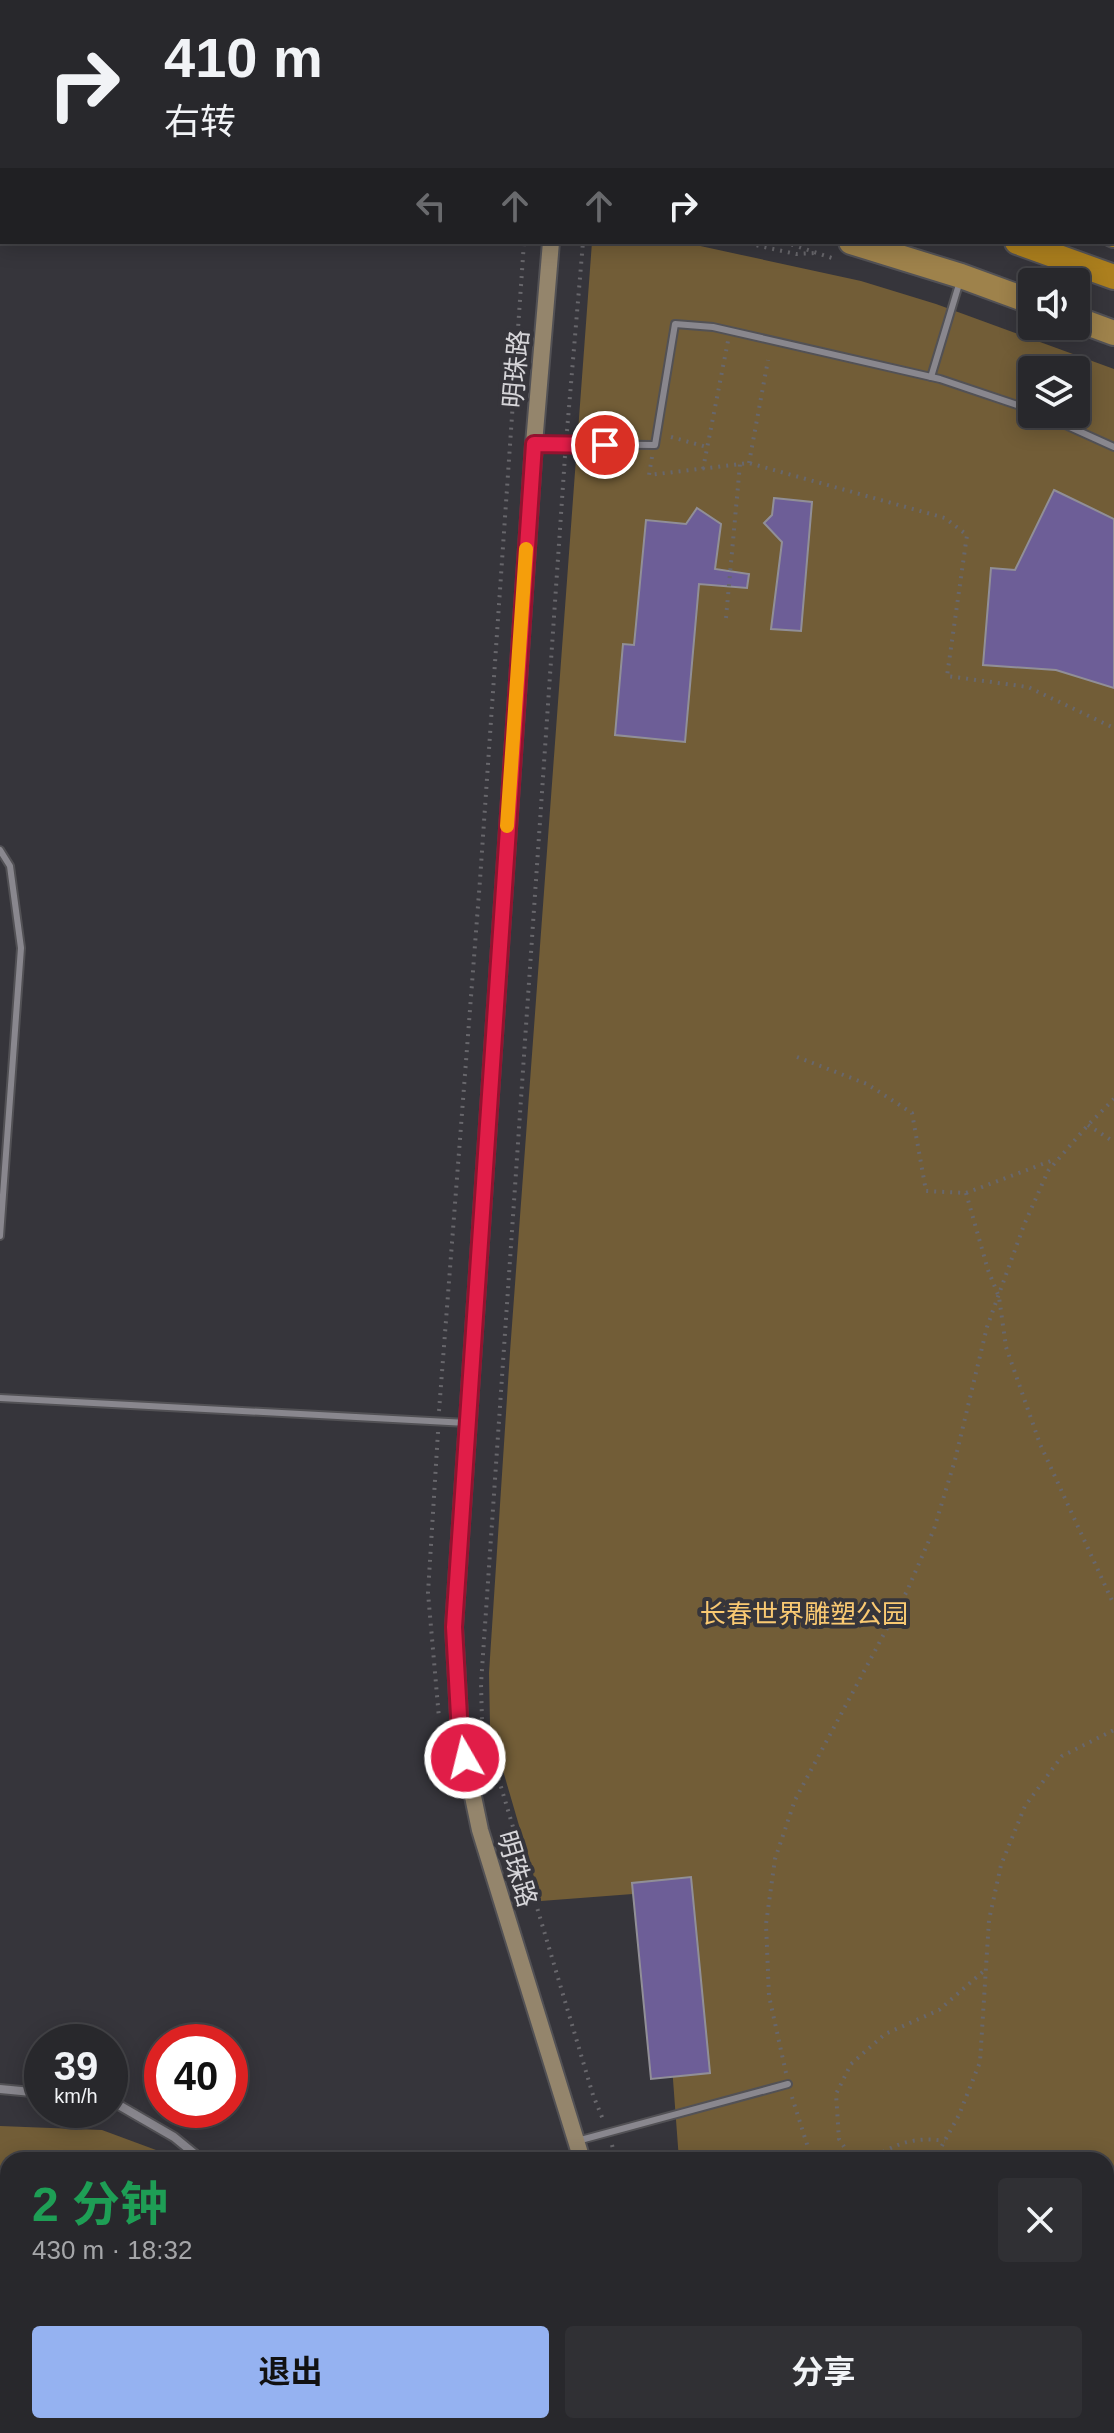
<!DOCTYPE html>
<html lang="zh">
<head>
<meta charset="utf-8">
<style>
	body { margin:0; font-family:Arial,"Noto Sans SC",sans-serif; background:#303034; color:#f1f3f6; height:100vh; display:flex; flex-direction:column; font-size:30px; white-space:nowrap }
	* { box-sizing:border-box; margin:0 }
	p { font-size:26px; color:#a5a6a9 }
	.icon { flex:none; width:44px; height:44px; fill:none; stroke:currentColor; stroke-width:2; stroke-linecap:round; stroke-linejoin:round }
	.map { position:relative; flex:1; overflow:hidden }
	.drawer { position:absolute; left:0px; top:2152px; width:1114px; height:282px; display:flex; flex-direction:column; background:#28282c; border-radius:24px 24px 0 0; box-shadow:0 4px 20px #0003,0 0 0 2px #444448 }
	.drawer>* { flex:none }
	.top-card { position:absolute; left:0px; top:0px; width:1114px; height:244px; box-shadow:0 4px 20px #0003,0 0 0 2px #444448; background:#28282c; color:#f1f3f6; overflow:hidden }
	.controls { position:absolute; left:1018px; top:268px; display:grid; gap:16px }
	.controls a { display:grid; place-items:center; width:72px; height:72px; border-radius:8px; background:#28282c; box-shadow:0 4px 20px #0003,0 0 0 2px #444448; font-size:40px }
	.speed { position:absolute; left:24px; top:2024px; display:flex; gap:16px; font-size:40px; font-weight:700; text-align:center }
	.speed>* { display:grid; place-content:center; width:104px; height:104px; border-radius:50%; background:#28282c; box-shadow:0 4px 20px #0003,0 0 0 2px #444448; line-height:1 }
	.speed small { font-size:20px; font-weight:400 }
	.speed .limit { border:12px solid #d22; background:#fff; color:#111 }
	.pin { position:absolute; display:grid; place-items:center; width:68px; height:68px; color:#fff; margin:-34px; border:4px solid #fff; border-radius:50%; box-shadow:0 2px 8px #0007 }
	.me { position:absolute; width:88px; margin:-44px; rotate:352deg; stroke-linejoin:round; filter:drop-shadow(0 0 6px #0008) }
	.turn { display:flex; align-items:center; gap:28px; height:168px; padding:0 32px; font-size:36px }
	.turn .icon { width:104px; height:104px; stroke-width:2.5 }
	.turn b { display:block; font-size:56px; line-height:68px }
	.lanes { display:flex; align-items:center; height:76px; padding:0 32px; background:#0003; justify-content:center; gap:40px; direction:ltr }
	.lanes .off { opacity:.35 }
	.round { display:grid; place-items:center; flex:none; width:84px; height:84px; border-radius:8px; background:#303034 }
	.summary { display:flex; align-items:center; justify-content:space-between; height:136px; padding:0 32px }
	h1 { font-size:48px; font-weight:700; line-height:60px; color:#1e9e55 }
	.cta { display:flex; gap:16px; margin-top:auto; padding:16px 32px }
	.cta a { flex:1; height:92px; border-radius:8px; background:#95b2f1; color:#111; font-size:32px; font-weight:700; line-height:92px; text-align:center }
	.cta a+a { background:#303034; color:#f1f3f6 }
	.map>svg:first-child { display:block }
	.green { fill:#725d37; fill-rule:evenodd }
	.building { fill:#6d5e97; stroke:#918f97; stroke-width:2 }
	.lines { fill:none; stroke-linecap:round; stroke-linejoin:round }
	.lane-casing { stroke:#525155; stroke-width:10 }
	.street-casing { stroke:#525155; stroke-width:12 }
	.secondary-casing { stroke:#525155; stroke-width:20 }
	.primary-casing { stroke:#525155; stroke-width:28 }
	.highway-casing { stroke:#525155; stroke-width:28 }
	.path { stroke:#68676c; stroke-width:4; stroke-dasharray:2 6; stroke-linecap:butt }
	.lane { stroke:#89878e; stroke-width:6 }
	.street { stroke:#89878e; stroke-width:8 }
	.secondary { stroke:#94856c; stroke-width:16 }
	.primary { stroke:#9e824b; stroke-width:24 }
	.highway { stroke:#ac7f1e; stroke-width:24 }
	.route-casing { stroke:#92132f; stroke-width:20 }
	.route { stroke:#e11d48; stroke-width:14 }
	.slow { stroke:#f59e0b; stroke-width:14 }
	.labels { text-anchor:middle; stroke-width:8; stroke-linejoin:round; paint-order:stroke }
	.street-label { font-size:26px; fill:#d6d5d9; stroke:#36353b }
	.park-label { font-size:26px; fill:#f9c972; stroke:#36353b }
</style>
</head>
<body>
<div class="map">
<svg width="1114" height="2433" viewBox="0 0 1114 2433">
	<rect width="100%" height="100%" fill="#36353b"/>
	<!-- green -->
	<g class="green">
		<path d="M592 242H682L861 281 936 304 1114 369V2433H665L666 2426H1106V2160H679L659 1892 541 1901 490 1726 489 1673 510 1352ZM1032 370H1076V414H1032Z"/>
		<polygon points="0,2126 102,2130 156,2150 170,2160 8,2160 8,2366 0,2364"/>
	</g>
	<!-- building -->
	<g class="building">
		<polygon points="1054,490 1114,519 1114,688 1056,670 983,665 991,568 1015,570"/>
		<polygon points="774,498 812,502 801,631 771,629 782,542 764,523 772,515"/>
		<polygon points="697,508 721,524 715,569 749,574 747,588 699,584 685,742 615,735 623,644 634,645 646,520 686,524"/>
		<polygon points="691,1877 710,2073 651,2079 632,1883"/>
	</g>
	<g class="lines">
		<defs>
			<g id="lane">
				<polyline points="665,0 675,2"/>
				<polyline points="301,2 302,0"/>
				<polyline points="1112,86 1114,86"/>
				<polyline points="931,377 960,281"/>
				<polyline points="1041,414 1114,447"/>
				<polyline points="537,444 655,445 675,324 713,327 940,379 1032,410"/>
				<polyline points="0,850 10,866 21,948 0,1236"/>
				<polyline points="0,1398 467,1423"/>
				<polyline points="577,2141 788,2084"/>
			</g>
			<g id="street">
				<polyline points="0,2089 42,2093"/>
				<polyline points="110,2100 174,2137 202,2160"/>
				<polyline points="262,2433 262,2426"/>
			</g>
			<g id="secondary">
				<polyline points="551,242 534,444 454,1627 460,1734 480,1830 582,2160"/>
				<polyline points="618,2433 618,2426"/>
			</g>
			<g id="primary">
				<polyline points="0,15 2,15"/>
				<polyline points="0,157 2,157"/>
				<polyline points="1112,178 1114,179"/>
				<polyline points="851,242 961,276 1032,302"/>
				<polyline points="1076,319 1114,333"/>
			</g>
			<g id="highway">
				<polyline points="0,65 2,64"/>
				<polyline points="0,107 2,107"/>
				<polyline points="1112,234 1114,235"/>
				<polyline points="1017,242 1114,277"/>
			</g>
		</defs>
		<!-- lane casing -->
		<use href="#lane" class="lane-casing"/>
		<!-- street casing -->
		<use href="#street" class="street-casing"/>
		<!-- secondary casing -->
		<use href="#secondary" class="secondary-casing"/>
		<!-- primary casing -->
		<use href="#primary" class="primary-casing"/>
		<!-- highway casing -->
		<use href="#highway" class="highway-casing"/>
		<!-- path -->
		<g class="path">
			<polyline points="0,186 2,186"/>
			<polyline points="741,242 796,254 814,253"/>
			<polyline points="784,242 835,259"/>
			<polyline points="1033,326 1061,337"/>
			<polyline points="567,431 583,242"/>
			<polyline points="671,437 707,447"/>
			<polyline points="565,456 481,1684 482,1721 487,1740 593,2095 604,2122"/>
			<polyline points="652,457 649,475 749,463 945,518 967,535 947,676 1028,687 1114,728"/>
			<polyline points="749,463 768,360"/>
			<polyline points="703,469 728,341"/>
			<polyline points="726,618 740,464"/>
			<polyline points="797,1057 867,1084 912,1113 926,1191 966,1193 1056,1159"/>
			<polyline points="1088,1125 1114,1142"/>
			<polyline points="966,1193 988,1270 999,1297 1006,1347 1040,1444 1114,1605"/>
			<polyline points="439,1411 480,880 524,242"/>
			<polyline points="438,1432 428,1593 439,1718"/>
			<polyline points="786,2073 769,1996 766,1924 775,1859 795,1800 907,1591 934,1529 955,1460 987,1327 1024,1225 1048,1171 1088,1125 1114,1099"/>
			<polyline points="792,2097 812,2160"/>
			<polyline points="612,2145 616,2160"/>
			<polyline points="853,2160 839,2139 836,2094 851,2064 885,2034 939,2010 986,1969"/>
			<path d="M869 2160C895 2144 914 2136 945 2141"/>
			<polyline points="934,2160 959,2115 980,2062 989,1920 1001,1865 1025,1806 1062,1756 1114,1730"/>
			<polyline points="1106,2392 1114,2393"/>
			<polyline points="594,2433 594,2426"/>
			<polyline points="643,2433 643,2426"/>
			<polyline points="793,2433 794,2426"/>
		</g>
		<!-- lane -->
		<use href="#lane" class="lane"/>
		<!-- street -->
		<use href="#street" class="street"/>
		<!-- secondary -->
		<use href="#secondary" class="secondary"/>
		<!-- primary -->
		<use href="#primary" class="primary"/>
		<!-- highway -->
		<use href="#highway" class="highway"/>
	</g>
	<g class="lines">
		<defs>
			<polyline id="route" points="465,1758 460,1734 454,1627 534,444 605,445"/>
		</defs>
		<!-- route casing -->
		<use href="#route" class="route-casing"/>
		<!-- route -->
		<use href="#route" class="route"/>
		<!-- slow -->
		<polyline class="slow" points="507,826 526,549"/>
	</g>
	<g class="labels">
		<!-- street labels -->
		<g class="street-label">
			<text transform="translate(516 369) rotate(-85)" y="9">明珠路</text>
			<text transform="translate(517 1869) rotate(73)" y="9">明珠路</text>
		</g>
		<!-- park labels -->
		<g class="park-label">
			<text x="804" y="1623">长春世界雕塑公园</text>
		</g>
	</g>
</svg>
<div class="controls">
<a><svg class="icon" aria-label="sound" viewBox="0 0 24 24"><path d="M4 9h4l5-4v14l-5-4H4zM17 9q2 3 0 6"/></svg></a>
<a><svg class="icon" aria-label="layers" viewBox="0 0 24 24"><path d="M12 4l9 5-9 5-9-5zM3 14l9 5 9-5"/></svg></a>
</div>
<div class="speed"><div>39<small>km/h</small></div><div class="limit">40</div></div>
<div class="pin" style="left:605px;top:445px;background:#d93025"><svg class="icon" aria-label="arrive" viewBox="0 0 24 24"><path d="M6 21V4h12l-3 4 3 4H6"/></svg></div>
<svg class="me" style="left:465px;top:1758px" viewBox="-20 -20 40 40"><circle r="17" fill="#e11d48" stroke="#fff" stroke-width="3"/><path d="M0-11L8 9 0 5-8 9z" fill="#fff"/></svg>
<div class="top-card">
<div class="turn"><svg class="icon" aria-label="right" viewBox="0 0 24 24"><path d="M7 20v-9h11M14 6l5 5-5 5"/></svg><div><b>410 m</b>右转</div></div>
<div class="lanes"><svg class="icon off" aria-label="left" viewBox="0 0 24 24"><path d="M17 20v-9H6M10 6l-5 5 5 5"/></svg><svg class="icon off" aria-label="ahead" viewBox="0 0 24 24"><path d="M12 20V5M6 11l6-6 6 6"/></svg><svg class="icon off" aria-label="ahead" viewBox="0 0 24 24"><path d="M12 20V5M6 11l6-6 6 6"/></svg><svg class="icon" aria-label="right" viewBox="0 0 24 24"><path d="M7 20v-9h11M14 6l5 5-5 5"/></svg></div>
</div>
<section class="drawer">
<div class="summary"><div><h1>2 分钟</h1><p>430 m · 18:32</p></div><a class="round"><svg class="icon" aria-label="close" viewBox="0 0 24 24"><path d="M6 6l12 12M18 6L6 18"/></svg></a></div>
<div class="cta"><a>退出</a><a>分享</a></div>
</section>
</div>
</body>
</html>
